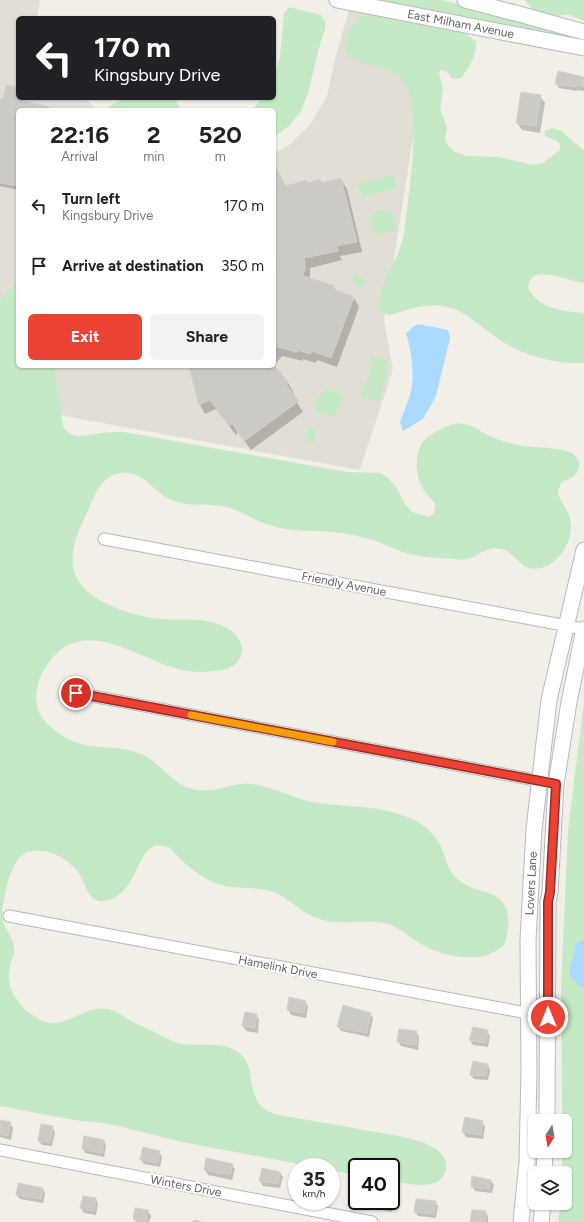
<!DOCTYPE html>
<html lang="en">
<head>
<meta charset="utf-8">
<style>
	body { margin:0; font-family:Figtree,sans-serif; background:#f2f2f2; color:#222; height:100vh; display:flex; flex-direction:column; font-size:15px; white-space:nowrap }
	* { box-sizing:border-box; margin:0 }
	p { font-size:13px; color:#767676 }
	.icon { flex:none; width:22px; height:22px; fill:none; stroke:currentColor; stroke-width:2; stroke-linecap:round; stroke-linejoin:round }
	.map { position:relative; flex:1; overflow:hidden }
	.details { position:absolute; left:16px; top:108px; width:260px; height:260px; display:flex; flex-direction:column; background:#fff; border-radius:6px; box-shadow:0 1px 3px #0004 }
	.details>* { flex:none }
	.top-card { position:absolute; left:16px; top:16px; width:260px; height:84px; border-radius:6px; box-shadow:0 1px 3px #0004; background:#202124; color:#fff; overflow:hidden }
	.needle { width:26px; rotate:191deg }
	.fabs { position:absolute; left:528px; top:1114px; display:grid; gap:8px }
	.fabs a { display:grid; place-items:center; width:44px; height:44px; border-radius:6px; background:#fff; box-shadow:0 1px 3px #0004; font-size:20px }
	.speed { position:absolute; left:288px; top:1158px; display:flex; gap:8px; font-size:20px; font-weight:700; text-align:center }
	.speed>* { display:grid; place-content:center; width:52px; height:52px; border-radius:50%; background:#fff; box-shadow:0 1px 3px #0004; line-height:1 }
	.speed small { font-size:10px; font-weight:400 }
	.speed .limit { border:2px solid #111; border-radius:6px; background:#fff; color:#111 }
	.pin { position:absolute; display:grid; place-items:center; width:34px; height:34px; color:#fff; margin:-17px; border:2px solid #fff; border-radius:50%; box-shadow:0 1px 4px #0007 }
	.me { position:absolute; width:44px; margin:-22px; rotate:0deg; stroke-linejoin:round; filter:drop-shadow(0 0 3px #0008) }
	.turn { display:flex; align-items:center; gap:14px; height:84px; padding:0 12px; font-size:18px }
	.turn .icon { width:52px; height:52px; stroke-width:2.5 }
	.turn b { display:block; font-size:28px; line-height:34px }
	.eta { display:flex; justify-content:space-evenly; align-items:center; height:68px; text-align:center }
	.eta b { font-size:24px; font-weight:700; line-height:28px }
	.primary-button { display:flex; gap:8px; margin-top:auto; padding:8px 12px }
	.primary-button a { flex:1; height:46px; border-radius:6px; background:#ea4335; color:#fff; font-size:16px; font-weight:700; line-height:46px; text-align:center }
	.primary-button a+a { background:#f2f2f2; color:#222 }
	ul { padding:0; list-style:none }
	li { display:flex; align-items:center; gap:12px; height:60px; padding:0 12px }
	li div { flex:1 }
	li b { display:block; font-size:15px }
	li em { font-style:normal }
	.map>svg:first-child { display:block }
	.education { fill:#e1ded6 }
	.green { fill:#c5e8c5 }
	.water { fill:#aadaff }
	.shadow { fill:#0003 }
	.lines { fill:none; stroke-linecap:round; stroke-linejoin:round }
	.river { stroke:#aadaff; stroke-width:17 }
	.building { fill:#cccac5; stroke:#d6d1c6 }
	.street-casing { stroke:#b5b8bc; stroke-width:13 }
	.secondary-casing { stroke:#b6babf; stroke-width:17 }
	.street { stroke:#fff; stroke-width:11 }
	.secondary { stroke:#fff; stroke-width:15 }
	.route-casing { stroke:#982c22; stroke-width:10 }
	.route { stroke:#ea4335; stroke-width:7 }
	.slow { stroke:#f59e0b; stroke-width:7 }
	.labels { text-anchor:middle; stroke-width:4; stroke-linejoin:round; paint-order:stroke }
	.street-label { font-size:12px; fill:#5f6368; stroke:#fff }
</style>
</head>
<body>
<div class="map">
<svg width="584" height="1222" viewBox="0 0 584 1222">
	<rect width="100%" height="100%" fill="#f1efe8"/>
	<!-- education -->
	<polygon class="education" points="0,0 40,0 37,18 18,18 18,98 85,98 97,110 18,110 18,366 274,366 274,153 288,146 309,126 327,96 335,59 349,10 431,25 384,321 393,369 360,470 80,419 0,402"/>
	<!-- green -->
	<g class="green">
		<polygon points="368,0 442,0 584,38 583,42"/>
		<polygon points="525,0 584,0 584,21 570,15 562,15 556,17 536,12 532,9"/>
		<polygon points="289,7 321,15 325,21 325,29 320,44 308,93 301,111 289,126 274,137 274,110 252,110 262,98 274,98 274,77 280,56 284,13"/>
		<path d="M369 15 459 32 468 35 476 42C477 54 469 69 461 78L452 79 448 73 443 70 440 71 439 73 443 90 440 109 447 128 445 140 447 144 455 152 467 156 498 157 533 165 543 163 560 150V144L557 141 545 136V131L553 128 562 131 570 139 584 150V283C572 282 544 270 534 276 530 278 529 283 528 287 538 309 562 311 584 313V363C555 364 524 356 500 340 481 328 466 310 443 306 424 303 407 311 389 315L383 313 380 311C374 292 394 266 400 248 405 236 405 222 407 209 411 177 417 132 411 100 410 92 406 84 400 78 387 65 366 66 350 58 335 47 353 16 369 15Z"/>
		<polygon points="132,98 174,98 182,110 103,110 122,99"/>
		<polygon points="394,175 397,188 364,196 357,184"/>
		<path d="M380 211C393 211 400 220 394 232L384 231 378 236C368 229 367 214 380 211Z"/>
		<polygon points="356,273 366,281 361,288 351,279"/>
		<path d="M18 277V366H54L63 426C71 441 87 435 101 433 109 432 116 432 124 432L347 472 380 473 388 478 396 487 405 504 412 512 428 517 434 514C434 511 436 507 435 504 434 502 424 491 423 489 416 477 415 462 419 450 422 439 430 435 439 430 459 419 467 423 486 434 497 440 511 444 524 446 536 448 564 447 573 454 583 461 580 472 571 478 568 480 564 480 562 482 560 484 559 488 558 491 558 501 568 509 570 518 575 536 561 562 544 567 520 575 518 552 501 549 490 546 482 553 473 557 465 560 462 560 453 559 437 558 419 557 403 552 391 548 379 541 366 538 350 534 333 531 316 531 300 531 282 530 267 524 254 520 243 512 230 508 211 502 190 508 171 500 153 492 143 469 120 473 102 476 95 493 89 508 81 526 70 546 73 566 77 600 133 617 162 619 185 621 209 616 230 630 246 641 247 661 227 669 221 671 203 672 197 672 150 671 88 608 49 662 39 676 33 692 38 709 41 719 49 726 57 732 87 755 114 741 143 755 162 764 171 784 192 789 214 795 230 782 251 784 271 785 289 797 308 801 341 808 375 804 407 817 419 821 431 830 438 841 448 857 445 872 463 883 472 889 481 890 491 894 513 902 510 927 504 945 496 951 487 957 476 957 456 959 433 952 416 941 406 934 396 926 384 923 362 918 339 927 317 918 299 912 286 894 267 890 250 886 232 890 215 883 203 878 191 869 181 860 177 857 174 851 170 848 167 846 159 845 155 846 136 852 138 890 109 900 91 906 87 889 81 877 71 856 31 838 16 862 9 872 3 901 2 913 1 926 12 934 14 947 15 954 11 960 10 967 7 977 10 989 15 997 20 1005 26 1011 34 1016 61 1037 80 1004 108 1009 117 1011 123 1016 131 1021 137 1024 144 1027 150 1030 159 1034 168 1040 178 1043 196 1047 213 1042 230 1048 259 1059 245 1087 260 1105 265 1111 272 1113 279 1115L404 1137C419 1141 450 1148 446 1170 445 1174 441 1180 437 1182 424 1188 404 1183 391 1181V1167H357V1175L331 1170V1167H315L182 1142 118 1126 95 1122 74 1120 0 1106V301L9 290Z"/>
		<polygon points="371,357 388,360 387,375 379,401 361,396 369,375"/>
		<path d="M326 390 339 391 342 399V406L337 409 338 413C333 417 330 415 326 414L323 415C316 413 313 406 315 399Z"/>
		<polygon points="308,427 316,429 314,442 305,441"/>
		<polygon points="584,702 584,1222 558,1222 561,1203 565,1203 565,1173 562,1173 562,1151 565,1151 565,1121 562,1121 561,986 568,830"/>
	</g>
	<!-- water -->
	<path class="water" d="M418 324 448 330 450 338 436 396 423 419 403 431 400 422C404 411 410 398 412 386 414 369 411 349 406 333L413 327Z"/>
	<!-- shadow -->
	<g class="shadow">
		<polygon points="584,78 584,91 577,90 577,91 559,88 556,84"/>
		<polygon points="540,96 545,103 540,133 522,130 517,123"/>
		<polygon points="23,98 18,110 18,190 0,186 0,100"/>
		<polygon points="274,176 286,187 307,184 321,184 341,179 347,189 362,252 340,256 342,260 310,268 310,279 334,287 337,292 354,298 359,307 337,367 317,360 316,363 303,359 303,361 282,356 274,366 288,383 294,393 292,394 303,412 251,450 238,432 236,435 216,409 205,414 200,405 190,366 274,366 274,288 277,273 274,230"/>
		<polygon points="306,1002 308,1007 306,1018 291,1015 288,1010"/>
		<polygon points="246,1013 256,1015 259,1019 258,1033 246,1031 243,1026"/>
		<polygon points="370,1013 373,1018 369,1037 341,1031 338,1026"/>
		<polygon points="487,1031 490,1036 488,1047 473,1045 470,1040"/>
		<polygon points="416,1032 419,1036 418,1050 401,1046 398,1041"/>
		<polygon points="488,1065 490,1070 488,1080 474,1079 471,1075"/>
		<polygon points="0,1121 10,1123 13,1128 11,1140 0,1137"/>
		<polygon points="482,1122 485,1127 483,1139 466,1137 463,1132"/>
		<polygon points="52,1127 55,1132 52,1146 42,1145 39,1141"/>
		<polygon points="104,1141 106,1146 104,1157 85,1153 83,1148"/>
		<polygon points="159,1152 162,1157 160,1167 144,1164 141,1160"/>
		<polygon points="232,1165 235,1169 232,1180 208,1175 205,1170"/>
		<polygon points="263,1169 280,1173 283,1177 280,1188 263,1186 260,1181"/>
		<polygon points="491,1181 494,1185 492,1193 475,1191 472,1187"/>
		<polygon points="43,1189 45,1194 43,1203 20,1199 17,1195"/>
		<polygon points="391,1192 394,1196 392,1212 372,1208 370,1204 370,1201 391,1201"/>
		<polygon points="96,1199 98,1204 96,1215 84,1213 81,1208"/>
		<polygon points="435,1202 438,1206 436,1218 418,1216 415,1212"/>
		<polygon points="148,1211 151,1216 149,1222 136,1222 134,1219"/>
		<polygon points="486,1212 488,1217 488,1222 472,1222"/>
		<polygon points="194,1220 203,1222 193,1222"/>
	</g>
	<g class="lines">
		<!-- river -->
		<polyline class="river" points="584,948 579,967 578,973 584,979"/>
	</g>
	<!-- building -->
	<g class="building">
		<polygon points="558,71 584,77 583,87 575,85 575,87 555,84"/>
		<polygon points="6,85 18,87 19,100 49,107 48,110 18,110 18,186 0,183 0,99 3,99"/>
		<polygon points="521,92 541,95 536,126 516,123"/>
		<polygon points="274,164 286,186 306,180 308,183 320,179 322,183 341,178 357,242 336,246 338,251 304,258 305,268 303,276 335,286 333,289 354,297 331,358 312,351 310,354 298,350 297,352 274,346 274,284 276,266 274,235"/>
		<polygon points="189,366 275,366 289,383 286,385 299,401 244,441 232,423 230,426 210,400 199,405"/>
		<polygon points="289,997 306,1001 304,1013 287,1010"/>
		<polygon points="343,1005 371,1013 367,1033 337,1027"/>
		<polygon points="245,1012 257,1014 255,1028 242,1026"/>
		<polygon points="473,1027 488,1030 486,1043 469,1040"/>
		<polygon points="399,1029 417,1031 416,1045 397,1042"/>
		<polygon points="473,1061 488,1064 486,1076 470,1075"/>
		<polygon points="465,1117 483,1121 481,1135 462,1132"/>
		<polygon points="0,1120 11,1122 8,1136 0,1134"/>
		<polygon points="41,1124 53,1126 50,1142 38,1141"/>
		<polygon points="84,1136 104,1140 102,1153 82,1149"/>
		<polygon points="143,1147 160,1151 158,1163 140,1160"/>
		<polygon points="206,1158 233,1164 230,1175 204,1170"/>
		<polygon points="262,1168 280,1172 278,1184 259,1181"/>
		<polygon points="472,1176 491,1180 489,1189 471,1187"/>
		<polygon points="18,1183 43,1188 41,1199 16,1195"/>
		<polygon points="83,1196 96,1198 94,1211 80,1208"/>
		<polygon points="416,1199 436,1201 434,1214 414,1212"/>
		<polygon points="135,1208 149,1210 146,1222 133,1219"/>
		<polygon points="472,1210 486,1211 485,1222 470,1222"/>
	</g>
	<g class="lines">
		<defs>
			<g id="street">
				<polyline points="104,539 584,629"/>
				<polyline points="76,693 556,784"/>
				<polyline points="9,916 548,1017"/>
				<polyline points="0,1150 372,1222"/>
			</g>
			<g id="secondary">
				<path id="s1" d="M337 0 584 48"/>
				<polyline points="465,0 519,14 584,32"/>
				<polyline points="547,1121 548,902 550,892 556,784 569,702 584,629"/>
				<polyline points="544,1173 545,1151"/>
				<path id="s2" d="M521 1222 527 1162 529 1073 528 940 534 829 549 700 584 550"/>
				<polyline points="541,1222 543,1203"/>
			</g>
		</defs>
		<!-- street casing -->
		<use href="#street" class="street-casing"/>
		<!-- secondary casing -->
		<use href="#secondary" class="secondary-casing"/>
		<!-- street -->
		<use href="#street" class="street"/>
		<!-- secondary -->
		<use href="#secondary" class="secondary"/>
	</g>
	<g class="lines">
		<defs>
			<polyline id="route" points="76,693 556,784 550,892 548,902 548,1017"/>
		</defs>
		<!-- route casing -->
		<use href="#route" class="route-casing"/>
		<!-- route -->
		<use href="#route" class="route"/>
		<!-- slow -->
		<polyline class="slow" points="191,715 333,742"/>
	</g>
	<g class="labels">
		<!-- street labels -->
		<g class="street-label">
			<text dy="4" stroke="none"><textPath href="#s1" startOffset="126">East Milham Avenue</textPath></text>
			<text transform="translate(344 584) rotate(11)" y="4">Friendly Avenue</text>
			<text dy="4" stroke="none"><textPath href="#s2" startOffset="339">Lovers Lane</textPath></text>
			<text transform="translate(278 967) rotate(11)" y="4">Hamelink Drive</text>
			<text transform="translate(186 1186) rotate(11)" y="4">Winters Drive</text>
		</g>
	</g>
</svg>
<div class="fabs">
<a><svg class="needle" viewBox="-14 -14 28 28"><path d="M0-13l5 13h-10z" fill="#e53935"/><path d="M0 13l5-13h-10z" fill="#767676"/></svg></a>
<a><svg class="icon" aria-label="layers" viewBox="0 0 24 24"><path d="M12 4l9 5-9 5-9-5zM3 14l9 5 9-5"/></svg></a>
</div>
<div class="speed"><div>35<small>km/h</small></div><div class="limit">40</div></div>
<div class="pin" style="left:76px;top:693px;background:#d93025"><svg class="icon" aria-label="arrive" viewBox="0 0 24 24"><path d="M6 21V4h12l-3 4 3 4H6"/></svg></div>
<svg class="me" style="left:548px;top:1017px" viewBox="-20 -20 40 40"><circle r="17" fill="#ea4335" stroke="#fff" stroke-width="3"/><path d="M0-11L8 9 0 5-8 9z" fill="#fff"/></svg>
<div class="top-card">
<div class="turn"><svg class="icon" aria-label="left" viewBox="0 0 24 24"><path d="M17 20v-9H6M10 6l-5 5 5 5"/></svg><div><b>170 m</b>Kingsbury Drive</div></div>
</div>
<section class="details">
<div class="eta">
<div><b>22:16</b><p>Arrival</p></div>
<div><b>2</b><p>min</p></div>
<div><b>520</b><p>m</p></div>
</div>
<ul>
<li><svg class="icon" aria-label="left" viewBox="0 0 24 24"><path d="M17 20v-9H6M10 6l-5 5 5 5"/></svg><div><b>Turn left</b><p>Kingsbury Drive</p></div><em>170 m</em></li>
<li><svg class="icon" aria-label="arrive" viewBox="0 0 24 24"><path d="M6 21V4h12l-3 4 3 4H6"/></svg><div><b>Arrive at destination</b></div><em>350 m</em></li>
</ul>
<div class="primary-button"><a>Exit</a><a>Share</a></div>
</section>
</div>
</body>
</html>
